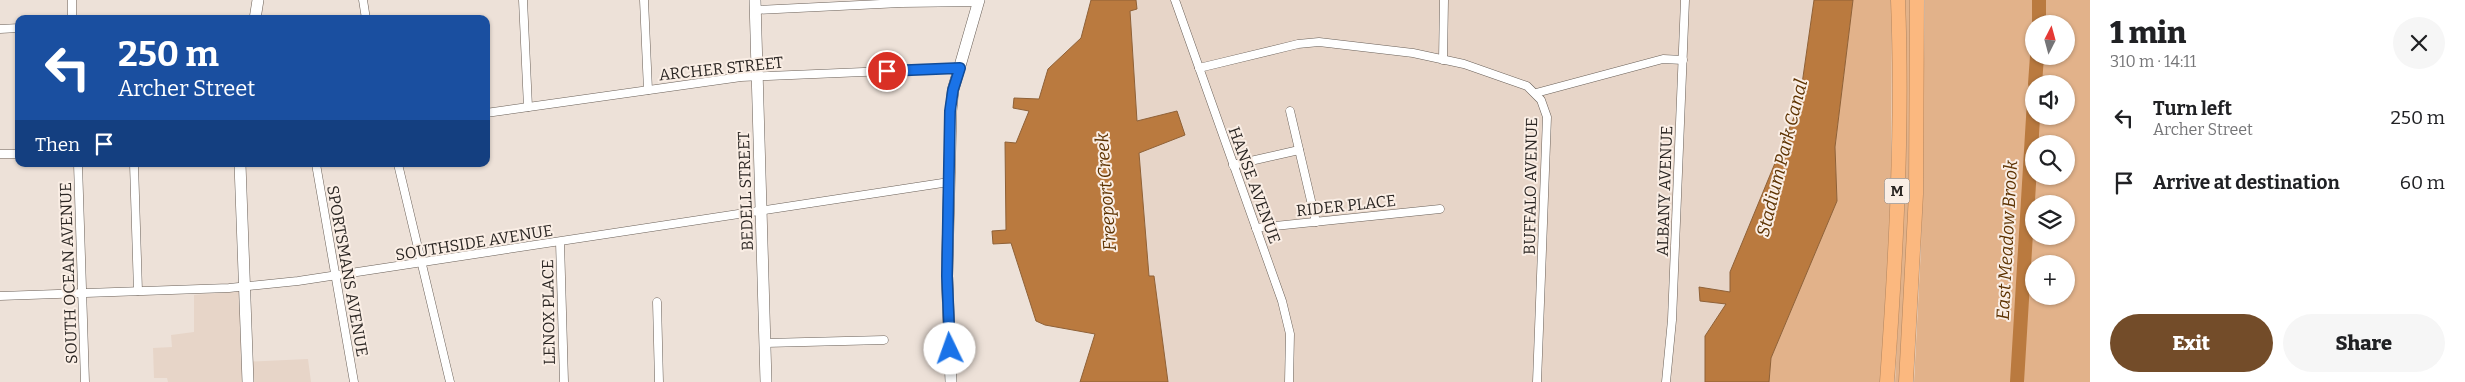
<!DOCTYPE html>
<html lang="en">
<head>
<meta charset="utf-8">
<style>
	body { margin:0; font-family:Bitter,serif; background:#f6f6f6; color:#202124; height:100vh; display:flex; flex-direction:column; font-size:19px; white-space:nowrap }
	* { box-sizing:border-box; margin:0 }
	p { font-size:16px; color:#757577 }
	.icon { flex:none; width:28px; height:28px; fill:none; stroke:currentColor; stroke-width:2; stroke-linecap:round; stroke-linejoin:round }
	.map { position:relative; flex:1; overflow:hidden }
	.side { display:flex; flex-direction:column; background:#fff; width:375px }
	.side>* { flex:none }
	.guide { position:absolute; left:15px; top:15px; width:475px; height:152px; border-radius:10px; box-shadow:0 1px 4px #0004; background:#1a4fa0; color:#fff; overflow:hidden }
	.needle { width:32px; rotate:6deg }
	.controls { position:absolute; left:2025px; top:15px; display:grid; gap:10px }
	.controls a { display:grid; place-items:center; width:50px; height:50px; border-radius:50%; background:#fff; box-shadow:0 1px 4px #0004; font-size:25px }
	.pin { position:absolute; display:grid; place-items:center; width:42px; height:42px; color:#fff; margin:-21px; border:2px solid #fff; border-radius:50%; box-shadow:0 1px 5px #0007 }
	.me { position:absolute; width:55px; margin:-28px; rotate:357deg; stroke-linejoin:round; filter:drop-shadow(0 0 4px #0008) }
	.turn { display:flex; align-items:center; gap:18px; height:105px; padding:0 20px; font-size:22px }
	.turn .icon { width:65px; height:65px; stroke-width:2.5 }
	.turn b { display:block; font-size:35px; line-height:42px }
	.then { display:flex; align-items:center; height:48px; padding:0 20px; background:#0003; gap:10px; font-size:19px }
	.round { display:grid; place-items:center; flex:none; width:52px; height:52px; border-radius:26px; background:#f6f6f6 }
	.overview { display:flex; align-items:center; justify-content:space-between; height:85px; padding:0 20px }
	h1 { font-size:30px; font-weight:800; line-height:38px }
	.primary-button { display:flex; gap:10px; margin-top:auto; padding:10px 20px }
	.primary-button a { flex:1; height:58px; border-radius:30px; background:#734c29; color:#fff; font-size:20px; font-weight:800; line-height:58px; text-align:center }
	.primary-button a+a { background:#f6f6f6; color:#202124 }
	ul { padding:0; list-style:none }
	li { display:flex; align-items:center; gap:15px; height:65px; padding:0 20px }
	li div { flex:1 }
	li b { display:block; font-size:19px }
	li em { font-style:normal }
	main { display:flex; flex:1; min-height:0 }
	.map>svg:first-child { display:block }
	.built { fill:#e7d5c8 }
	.green { fill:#e2b28a; fill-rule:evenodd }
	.water { fill:#ba7a3f; stroke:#8f6137 }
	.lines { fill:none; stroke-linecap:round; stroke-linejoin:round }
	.river { stroke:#ba7a3f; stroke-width:14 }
	.street-casing { stroke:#6a6058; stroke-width:9 }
	.secondary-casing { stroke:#6a6058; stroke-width:12 }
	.highway-casing { stroke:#b2855f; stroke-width:15 }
	.street { stroke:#fff; stroke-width:8 }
	.secondary { stroke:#fff; stroke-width:11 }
	.highway { stroke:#fbb87f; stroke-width:14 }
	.route-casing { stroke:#114b97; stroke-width:12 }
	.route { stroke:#1a73e8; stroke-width:9 }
	.labels { text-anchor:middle; stroke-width:4; stroke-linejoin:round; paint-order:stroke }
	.shield { fill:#faeee5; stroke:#69625d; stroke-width:1 }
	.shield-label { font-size:15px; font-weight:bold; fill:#2b2623 }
	.street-label { font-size:16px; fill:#2b2623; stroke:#faeee5 }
	.water-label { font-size:18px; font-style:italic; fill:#5d3201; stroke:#faeee5 }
</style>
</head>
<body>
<main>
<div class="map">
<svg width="2090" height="382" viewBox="0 0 2090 382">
	<rect width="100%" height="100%" fill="#ede1d8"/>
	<!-- built -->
	<g class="built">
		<polygon points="1136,0 1814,0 1799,105 1730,272 1730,292 1700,287 1726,304 1705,336 1705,382 1168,382 1154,277 1149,276 1139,152 1185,135 1137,121 1130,11 1137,9"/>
		<polygon points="239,291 242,362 308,359 311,382 168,382 167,378 154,378 153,348 172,347 171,335 194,332 194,295"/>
	</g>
	<!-- green -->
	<g class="green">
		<polygon points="1853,0 1892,0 1891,231 1883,382 1769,382 1771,358 1837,201 1835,147"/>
		<path d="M1905 0H1910C1912 127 1909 255 1899 382H1895C1902 255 1906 127 1905 0Z"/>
		<path d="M1925 0H2090V382H1914L1921 247ZM2034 24H2066V56H2034ZM2044 78 2047 79 2044 80 2043 84H2066V116H2034V84H2038L2039 79ZM2034 144H2066V176H2034ZM2034 204H2066V236H2034ZM2034 264H2066V296H2034Z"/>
	</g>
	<!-- water -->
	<g class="water">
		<polygon points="1091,0 1136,0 1137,9 1130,11 1137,121 1177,111 1185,135 1139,153 1149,276 1154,276 1168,382 1080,382 1095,334 1045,325 1036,321 1011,243 993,244 992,231 1006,230 1005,142 1016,143 1029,111 1013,108 1014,98 1039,99 1048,69 1081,38"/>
		<polygon points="1814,0 1853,0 1835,147 1837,201 1771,358 1769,382 1705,382 1705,336 1726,304 1700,301 1699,287 1730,292 1730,272 1799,105"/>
	</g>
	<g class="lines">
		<!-- river -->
		<g class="river">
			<polyline points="2039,24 2039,0"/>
			<polyline points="2035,84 2037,56"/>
			<polyline points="2017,382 2034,101"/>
		</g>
		<defs>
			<g id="street">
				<polyline points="72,0 72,19"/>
				<polyline points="363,0 366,19"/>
				<polyline points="523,0 528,107"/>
				<polyline points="644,0 648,90"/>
				<polyline points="1175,0 1282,301 1290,334 1289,382"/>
				<polyline points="756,10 901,3 978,2"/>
				<polyline points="0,29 19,28"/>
				<polyline points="1443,60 1444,0"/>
				<polyline points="1199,68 1298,44 1319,42 1413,53 1464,64 1527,86 1541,100 1547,117 1537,382"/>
				<polyline points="1536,93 1663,59 1683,60"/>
				<polyline points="1290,111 1316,222"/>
				<polyline points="486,113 741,77 959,68"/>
				<polyline points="0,154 19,154"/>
				<polyline points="78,164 85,382"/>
				<polyline points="134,164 138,291"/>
				<polyline points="316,164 354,382"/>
				<polyline points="398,164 450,382"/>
				<polyline points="1233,165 1299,150"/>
				<polyline points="1256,228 1440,209"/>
				<polyline points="560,242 564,381"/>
				<polyline points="0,296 229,288 298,281 949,182"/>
				<polyline points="657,302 659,382"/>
				<polyline points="766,343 884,340"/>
				<polyline points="1666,382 1672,320 1685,0"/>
			</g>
			<g id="secondary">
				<polyline points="755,0 766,382"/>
				<polyline points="255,19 258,0"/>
				<polyline points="240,164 248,382"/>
				<polyline points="951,382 947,276 951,111 953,90 979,0"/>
			</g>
			<g id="highway">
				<path d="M1887 382C1896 255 1903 127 1898 0"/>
				<polyline points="1906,382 1916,194 1917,0"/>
			</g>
		</defs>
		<!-- street casing -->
		<use href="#street" class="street-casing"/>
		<!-- secondary casing -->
		<use href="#secondary" class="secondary-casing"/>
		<!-- highway casing -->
		<use href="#highway" class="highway-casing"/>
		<!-- street -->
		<use href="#street" class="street"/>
		<!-- secondary -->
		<use href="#secondary" class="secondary"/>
		<!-- highway -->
		<use href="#highway" class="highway"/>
	</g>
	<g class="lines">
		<defs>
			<polyline id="route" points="887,71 960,68 953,90 950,111 947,276 950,349"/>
		</defs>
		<!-- route casing -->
		<use href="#route" class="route-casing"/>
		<!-- route -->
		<use href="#route" class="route"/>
	</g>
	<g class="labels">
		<!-- shield labels -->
		<rect class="shield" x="1884.5" y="178.5" width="25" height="25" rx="4"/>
		<g class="shield-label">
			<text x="1897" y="196">M</text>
		</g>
		<!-- street labels -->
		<g class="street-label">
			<text transform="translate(721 68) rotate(-6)" y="6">ARCHER STREET</text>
			<text transform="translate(1255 185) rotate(70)" y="6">HANSE AVENUE</text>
			<text transform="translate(1530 186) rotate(-89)" y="6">BUFFALO AVENUE</text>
			<text transform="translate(745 191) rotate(-92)" y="6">BEDELL STREET</text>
			<text transform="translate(1664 191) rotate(-88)" y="6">ALBANY AVENUE</text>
			<text transform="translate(1346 205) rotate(-6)" y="6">RIDER PLACE</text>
			<text transform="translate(474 242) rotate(-9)" y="6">SOUTHSIDE AVENUE</text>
			<text transform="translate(348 271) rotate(80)" y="6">SPORTSMANS AVENUE</text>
			<text transform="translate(68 273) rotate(-92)" y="6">SOUTH OCEAN AVENUE</text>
			<text transform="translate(548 312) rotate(-91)" y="6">LENOX PLACE</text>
		</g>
		<!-- water labels -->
		<g class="water-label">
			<text transform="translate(1782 158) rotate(-76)" y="6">Stadium Park Canal</text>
			<text transform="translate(1106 192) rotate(-94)" y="6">Freeport Creek</text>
			<text transform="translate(2007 240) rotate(-87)" y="6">East Meadow Brook</text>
		</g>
	</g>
</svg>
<div class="controls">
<a><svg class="needle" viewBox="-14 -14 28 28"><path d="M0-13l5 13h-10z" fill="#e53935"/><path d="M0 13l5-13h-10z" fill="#757577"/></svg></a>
<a><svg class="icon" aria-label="sound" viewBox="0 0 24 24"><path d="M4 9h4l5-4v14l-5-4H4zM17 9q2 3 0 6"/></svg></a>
<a><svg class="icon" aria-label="search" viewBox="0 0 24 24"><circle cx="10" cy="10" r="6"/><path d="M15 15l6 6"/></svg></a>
<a><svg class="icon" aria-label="layers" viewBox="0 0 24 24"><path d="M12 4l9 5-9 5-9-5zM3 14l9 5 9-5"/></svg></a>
<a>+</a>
</div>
<div class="pin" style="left:887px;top:71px;background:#d93025"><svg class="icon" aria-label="arrive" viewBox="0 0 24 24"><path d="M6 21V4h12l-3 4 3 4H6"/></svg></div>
<svg class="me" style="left:950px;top:349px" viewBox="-20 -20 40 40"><circle r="19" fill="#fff"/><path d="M0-13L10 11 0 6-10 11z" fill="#1a73e8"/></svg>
<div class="guide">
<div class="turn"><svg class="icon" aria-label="left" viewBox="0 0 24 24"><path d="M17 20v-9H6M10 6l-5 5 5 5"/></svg><div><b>250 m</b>Archer Street</div></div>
<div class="then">Then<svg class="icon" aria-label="arrive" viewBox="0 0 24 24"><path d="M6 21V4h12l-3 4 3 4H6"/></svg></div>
</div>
</div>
<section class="side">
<div class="overview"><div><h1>1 min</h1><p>310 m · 14:11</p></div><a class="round"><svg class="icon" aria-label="close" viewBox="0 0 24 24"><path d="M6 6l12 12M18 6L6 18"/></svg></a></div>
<ul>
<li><svg class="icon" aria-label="left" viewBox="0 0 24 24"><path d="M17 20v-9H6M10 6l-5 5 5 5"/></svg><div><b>Turn left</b><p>Archer Street</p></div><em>250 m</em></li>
<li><svg class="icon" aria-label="arrive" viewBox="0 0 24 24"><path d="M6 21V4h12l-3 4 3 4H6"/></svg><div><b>Arrive at destination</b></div><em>60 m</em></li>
</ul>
<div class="primary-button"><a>Exit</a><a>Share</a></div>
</section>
</main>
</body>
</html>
